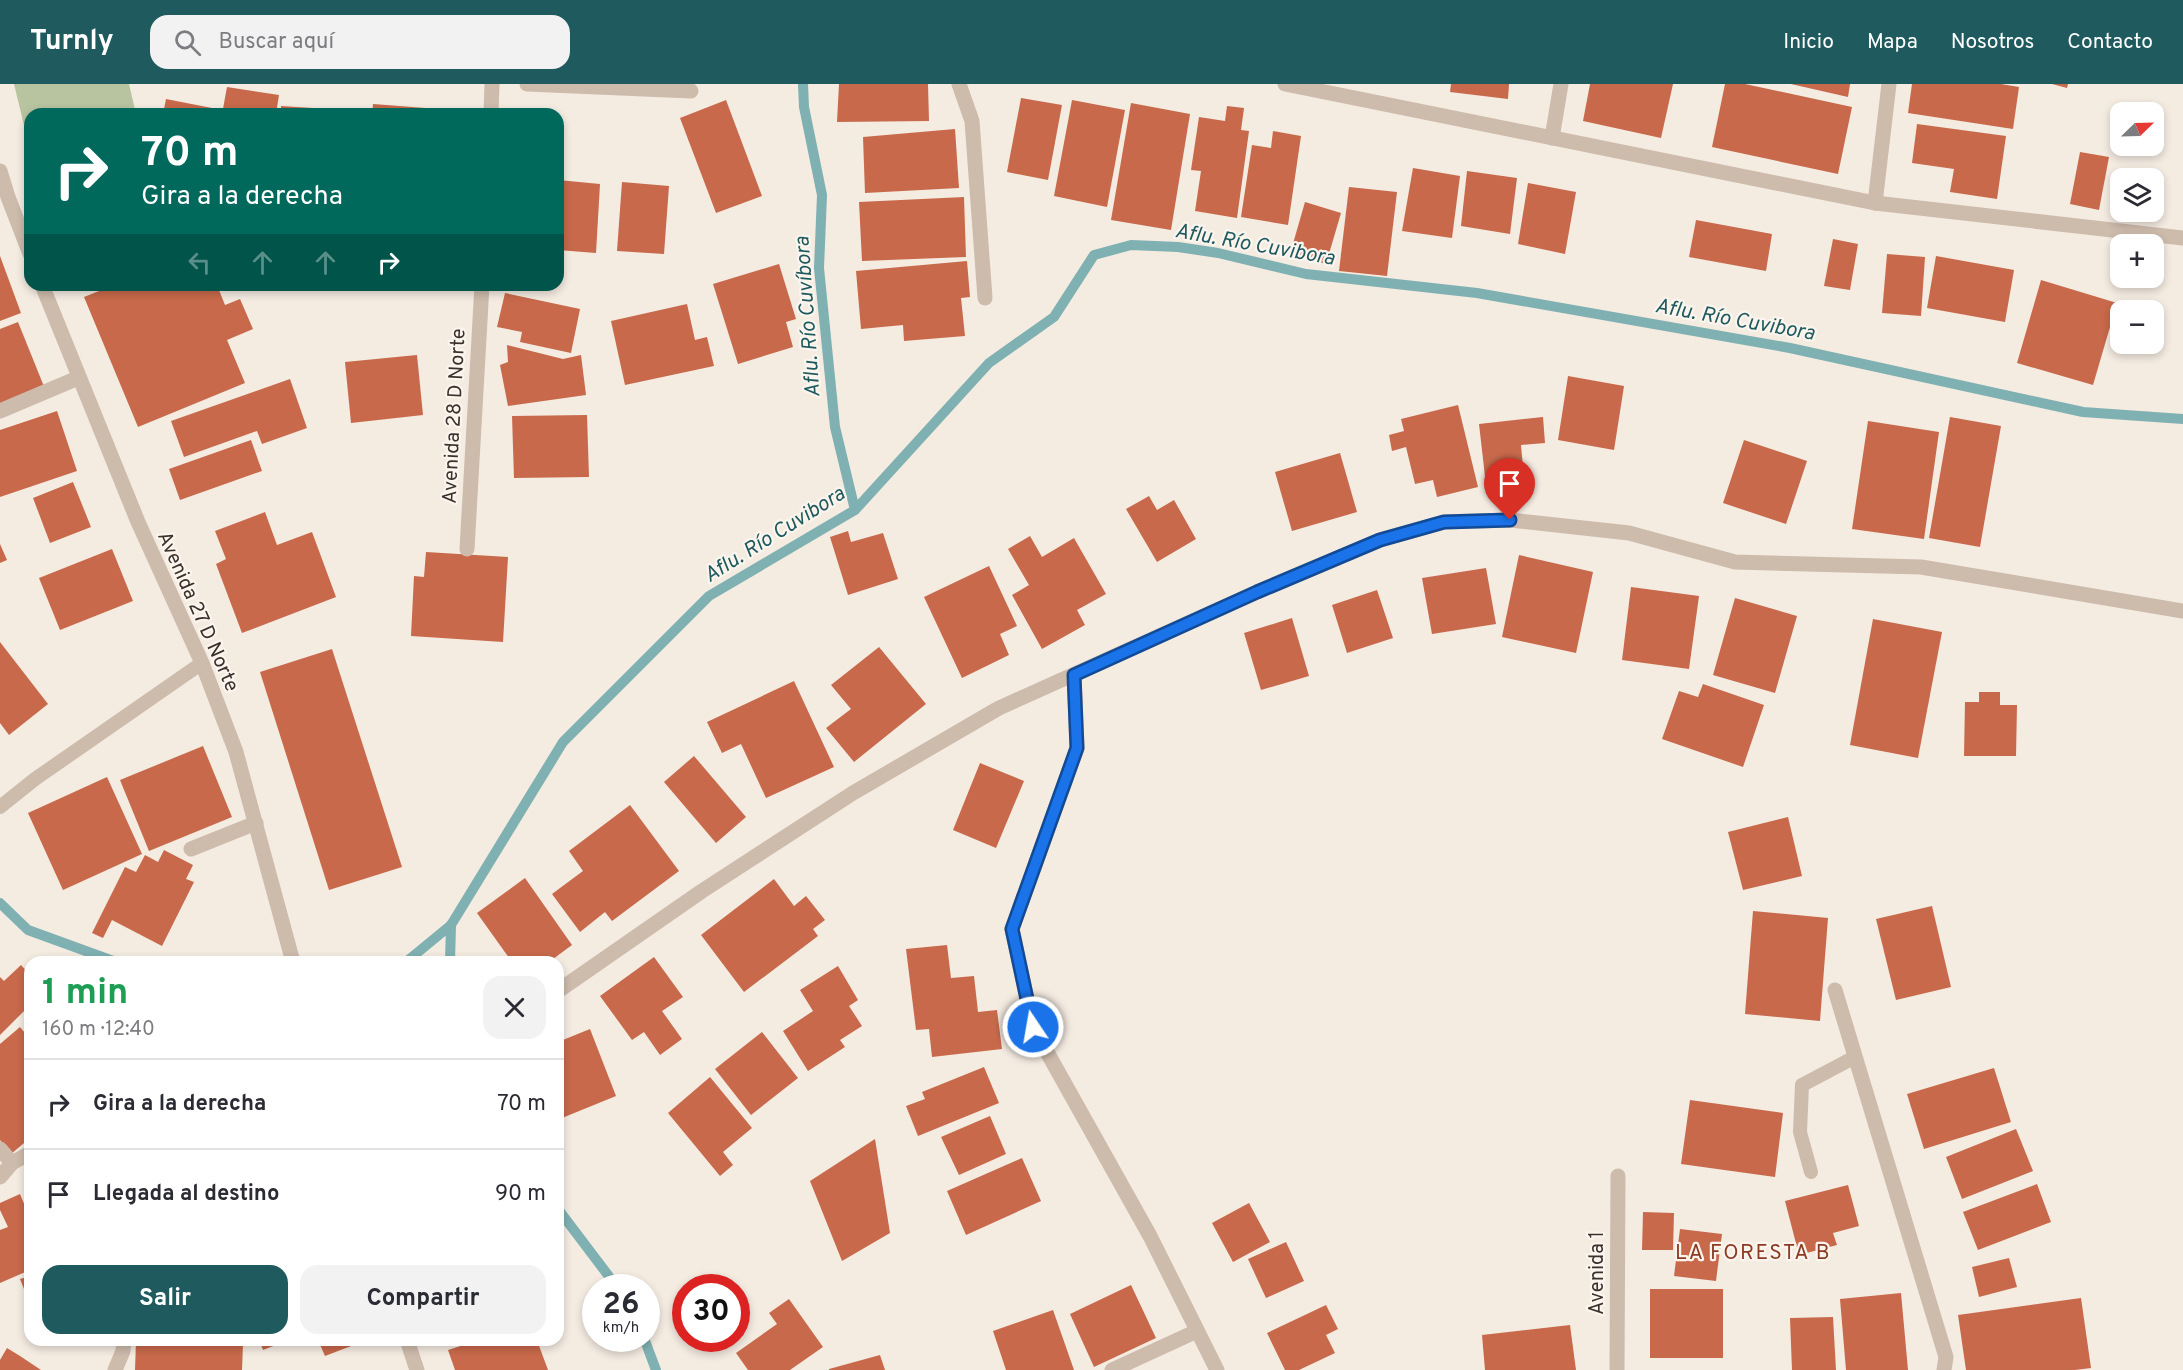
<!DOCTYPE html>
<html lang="es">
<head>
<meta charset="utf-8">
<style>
	body { margin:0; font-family:Overpass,sans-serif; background:#f2f2f3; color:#2b2b33; height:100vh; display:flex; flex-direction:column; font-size:22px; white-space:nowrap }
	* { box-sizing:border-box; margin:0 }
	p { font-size:20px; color:#7c7c81 }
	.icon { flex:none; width:33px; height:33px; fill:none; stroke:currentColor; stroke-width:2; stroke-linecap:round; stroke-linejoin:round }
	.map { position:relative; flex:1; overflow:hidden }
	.details { position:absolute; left:24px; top:872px; width:540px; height:390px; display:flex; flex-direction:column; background:#fff; border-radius:18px; box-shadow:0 3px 9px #0003 }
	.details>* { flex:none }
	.guide { position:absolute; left:24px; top:24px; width:540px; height:183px; border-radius:18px; box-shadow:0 3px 9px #0003; background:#00695c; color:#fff; overflow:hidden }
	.needle { width:39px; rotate:67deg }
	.fabs { position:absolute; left:2110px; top:18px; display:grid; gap:12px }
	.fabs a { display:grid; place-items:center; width:54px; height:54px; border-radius:12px; background:#fff; box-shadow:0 3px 9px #0003; font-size:30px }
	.speed { position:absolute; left:582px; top:1190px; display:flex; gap:12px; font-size:30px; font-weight:700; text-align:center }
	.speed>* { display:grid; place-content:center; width:78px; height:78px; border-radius:50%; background:#fff; box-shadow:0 3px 9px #0003; line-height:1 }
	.speed small { font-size:15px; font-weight:400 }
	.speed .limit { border:9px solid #d22; background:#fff; color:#111 }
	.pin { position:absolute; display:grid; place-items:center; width:51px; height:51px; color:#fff; margin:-62px -26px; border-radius:50% 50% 50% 0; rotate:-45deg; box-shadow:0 0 6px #0007 }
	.pin .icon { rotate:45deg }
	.me { position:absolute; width:66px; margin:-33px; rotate:348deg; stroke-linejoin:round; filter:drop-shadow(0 0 4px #0008) }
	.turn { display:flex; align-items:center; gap:21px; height:126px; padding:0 18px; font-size:27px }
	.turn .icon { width:78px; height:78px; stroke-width:2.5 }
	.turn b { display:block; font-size:42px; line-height:51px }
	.lanes { display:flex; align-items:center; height:57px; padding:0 18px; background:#0003; justify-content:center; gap:30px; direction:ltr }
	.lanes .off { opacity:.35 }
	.round { display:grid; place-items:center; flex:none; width:63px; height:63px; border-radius:18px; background:#f2f2f3 }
	.summary { display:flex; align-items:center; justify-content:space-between; height:102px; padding:0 18px }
	h1 { font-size:36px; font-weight:700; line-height:45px; color:#1e9e55 }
	.cta { display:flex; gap:12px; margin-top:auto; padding:12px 18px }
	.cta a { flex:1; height:69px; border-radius:18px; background:#1f5a5e; color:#fff; font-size:24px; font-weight:700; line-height:69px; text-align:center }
	.cta a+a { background:#f2f2f3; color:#2b2b33 }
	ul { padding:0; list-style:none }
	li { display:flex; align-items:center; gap:18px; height:90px; padding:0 18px; border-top:2px solid #e1e1e2 }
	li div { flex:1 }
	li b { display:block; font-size:22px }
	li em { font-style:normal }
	header { display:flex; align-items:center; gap:36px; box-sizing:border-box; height:84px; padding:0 30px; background:#1f5a5e; color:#fff }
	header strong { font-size:28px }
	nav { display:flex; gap:33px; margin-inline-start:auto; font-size:21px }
	.search { width:420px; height:54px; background:#f2f2f3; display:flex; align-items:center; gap:15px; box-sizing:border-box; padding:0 21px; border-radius:18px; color:#7c7c81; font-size:22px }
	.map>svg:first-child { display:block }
	.green { fill:#b8c4a0 }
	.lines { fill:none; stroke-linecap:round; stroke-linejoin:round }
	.stream { stroke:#7fb0b2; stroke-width:10 }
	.building { fill:#c8694b }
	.lane { stroke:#cdbbac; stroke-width:14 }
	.street { stroke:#cdbbac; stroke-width:15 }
	.route-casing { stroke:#114b97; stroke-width:15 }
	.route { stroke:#1a73e8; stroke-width:10 }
	.labels { text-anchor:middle; stroke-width:4.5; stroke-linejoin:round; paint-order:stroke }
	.street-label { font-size:20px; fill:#3b302b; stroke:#fbf5ee }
	.water-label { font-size:21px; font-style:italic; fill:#1f5a5e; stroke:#fbf5ee }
	.neighbourhood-label { font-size:21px; letter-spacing:1.5px; fill:#8c3b22; stroke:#fbf5ee }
</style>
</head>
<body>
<header>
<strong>Turnly</strong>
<div class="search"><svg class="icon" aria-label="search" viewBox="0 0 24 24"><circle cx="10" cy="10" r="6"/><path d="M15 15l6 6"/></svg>Buscar aquí</div>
<nav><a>Inicio</a><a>Mapa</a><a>Nosotros</a><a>Contacto</a></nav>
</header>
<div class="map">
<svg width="2183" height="1286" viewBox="0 0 2183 1286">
	<rect width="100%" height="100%" fill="#f4ebe1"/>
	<!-- green -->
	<polygon class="green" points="14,0 129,0 136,30 30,30 30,66"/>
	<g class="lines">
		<!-- stream -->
		<g class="stream">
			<polyline points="803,0 804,23 822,111 819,184 835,343 855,426"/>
			<polyline points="0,819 28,846 116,878"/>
			<polyline points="406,878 451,841 563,658 709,512 855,426 989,279 1054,233 1094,171 1131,161 1178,163 1218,169 1306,190 1477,209 1790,264 2083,328 2183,335"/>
			<polyline points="450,878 451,841"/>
			<polyline points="558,1125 617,1203"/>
			<polyline points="644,1254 656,1286"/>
		</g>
	</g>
	<!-- building -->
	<g class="building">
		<polygon points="839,0 928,0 929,37 837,38"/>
		<polygon points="1451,0 1509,0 1508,15 1450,8"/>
		<polygon points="1590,0 1673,0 1661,54 1583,37"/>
		<polygon points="1725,0 1745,0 1852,23 1838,90 1712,63"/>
		<polygon points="1791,0 1850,0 1848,13"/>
		<polygon points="1912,0 2001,0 2019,3 2013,45 1908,29"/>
		<polygon points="2052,0 2068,0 2067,4"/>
		<polygon points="227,3 279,11 276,30 222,30"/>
		<polygon points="1021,14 1062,21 1048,96 1007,88"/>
		<polygon points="166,15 217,25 217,30 163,30"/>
		<polygon points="726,16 762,112 716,129 680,34"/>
		<polygon points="1072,16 1125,26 1107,123 1054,112"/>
		<polygon points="1131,19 1190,30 1171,146 1111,136"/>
		<polygon points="373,20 465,27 464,30 372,30"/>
		<polygon points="281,22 329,25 328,30 281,30"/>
		<polygon points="1227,22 1244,24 1241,46 1249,47 1237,134 1195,127 1201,87 1191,86 1199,33 1225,37"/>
		<polygon points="1917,40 2006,52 1997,115 1950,108 1954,85 1912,79"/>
		<polygon points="955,45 959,104 865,109 863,53"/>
		<polygon points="1273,47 1301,52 1288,141 1241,133 1252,61 1271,64"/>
		<polygon points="2080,68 2109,73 2099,126 2070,120"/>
		<polygon points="1413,84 1460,92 1452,154 1402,147"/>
		<polygon points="1467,87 1517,94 1510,150 1461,142"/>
		<polygon points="558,96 600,100 596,169 558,166"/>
		<polygon points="622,98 669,102 664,170 617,167"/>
		<polygon points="1528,99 1576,108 1565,170 1518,160"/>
		<polygon points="1349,103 1397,108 1387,192 1339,187"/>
		<polygon points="964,113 966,173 862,177 859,118"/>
		<polygon points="1305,118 1341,129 1326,180 1290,170"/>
		<polygon points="1696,136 1772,150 1766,187 1689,173"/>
		<polygon points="1833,155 1858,160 1850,206 1824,202"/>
		<polygon points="1887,170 1925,173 1921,232 1882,229"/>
		<polygon points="0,172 21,229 0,237"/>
		<polygon points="1936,172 2014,186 2005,238 1927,224"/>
		<polygon points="967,177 970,213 961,214 965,252 904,257 903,241 861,245 856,187"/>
		<polygon points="779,180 796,235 786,238 793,263 738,280 713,200"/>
		<polygon points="2041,196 2117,219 2093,301 2017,279"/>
		<polygon points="114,201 217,201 225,221 240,215 253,245 227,256 245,299 138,343 84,213"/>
		<polygon points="505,209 580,225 571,269 520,258 522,248 497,243"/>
		<polygon points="687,220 695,256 707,253 714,282 625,301 611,237"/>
		<polygon points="18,238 45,305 0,323 0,245"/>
		<polygon points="507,261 563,275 581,271 586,311 508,322 500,281 508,278"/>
		<polygon points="417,271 423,331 351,339 345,278"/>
		<polygon points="1568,292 1624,302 1614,366 1558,356"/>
		<polygon points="290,295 307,344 262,360 257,347 184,373 171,337"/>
		<polygon points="1458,321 1478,403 1437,413 1433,396 1415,400 1406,363 1392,367 1389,351 1404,347 1401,335"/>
		<polygon points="57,327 77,387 0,413 0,346"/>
		<polygon points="587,331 589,393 514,394 512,332"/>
		<polygon points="1543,333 1545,359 1521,361 1525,406 1487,410 1479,340"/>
		<polygon points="1950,333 2001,342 1980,463 1929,454"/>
		<polygon points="1868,337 1939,348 1924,455 1852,445"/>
		<polygon points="251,356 262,387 180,416 169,385"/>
		<polygon points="1744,356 1807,377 1786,440 1723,419"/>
		<polygon points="1340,369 1357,428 1292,447 1275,388"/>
		<polygon points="73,398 91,443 50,459 33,414"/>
		<polygon points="1149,412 1157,426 1174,416 1196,455 1157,478 1126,425"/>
		<polygon points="265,428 277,461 312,448 336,513 242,549 216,480 226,475 215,447"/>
		<polygon points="848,447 851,458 883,449 898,495 848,511 830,453"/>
		<polygon points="1030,452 1042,473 1074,454 1106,510 1077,526 1085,541 1042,565 1012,511 1029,501 1008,465"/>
		<polygon points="0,460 7,476 0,479"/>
		<polygon points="112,465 133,517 60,546 39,494"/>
		<polygon points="426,468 508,473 503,558 411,552 414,492 424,493"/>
		<polygon points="1519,471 1593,488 1576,569 1502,553"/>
		<polygon points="989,482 1017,542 1000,550 1009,571 962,594 924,513"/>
		<polygon points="1486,484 1496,540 1432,550 1422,494"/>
		<polygon points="1631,503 1699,512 1689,585 1622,576"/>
		<polygon points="1377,506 1393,554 1347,569 1332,521"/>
		<polygon points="1735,514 1797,532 1775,609 1713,591"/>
		<polygon points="1292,534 1309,592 1261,606 1244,549"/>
		<polygon points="1873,535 1942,548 1918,674 1850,661"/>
		<polygon points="0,558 48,620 9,651 0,639"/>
		<polygon points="879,563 926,620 854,678 826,644 851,625 831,601"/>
		<polygon points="332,565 402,783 329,806 260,588"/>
		<polygon points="794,597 834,683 766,714 741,660 722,669 707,638"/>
		<polygon points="1703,600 1764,621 1743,683 1662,655 1679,607 1698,613"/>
		<polygon points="1979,608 2000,608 2000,621 2017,621 2016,672 1964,672 1965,618 1979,618"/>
		<polygon points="203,662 232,733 149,767 120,696"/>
		<polygon points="694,672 746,733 716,759 664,698"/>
		<polygon points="980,679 1024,697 996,764 953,746"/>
		<polygon points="107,693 142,770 63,806 28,729"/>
		<polygon points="630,721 679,787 612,837 605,828 580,848 552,810 583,787 569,767"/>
		<polygon points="1788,733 1802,792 1743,806 1728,748"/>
		<polygon points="164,766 193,781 186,795 194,798 162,862 112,836 103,854 92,849 125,783 136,788 145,771 158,778"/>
		<polygon points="525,794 572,861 549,878 512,878 477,829"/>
		<polygon points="774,795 794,822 806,812 825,836 813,845 818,852 744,908 701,851"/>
		<polygon points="1932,822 1951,903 1896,916 1876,835"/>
		<polygon points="1753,827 1828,834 1820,937 1745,930"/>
		<polygon points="947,861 951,894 974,892 978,928 997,926 1002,965 932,973 929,945 916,946 906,865"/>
		<polygon points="654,873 683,913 662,927 682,955 660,971 644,948 632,956 600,912"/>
		<polygon points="21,881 30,891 30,921 0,951 0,893 4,897"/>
		<polygon points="838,882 858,916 849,922 862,942 840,956 845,963 808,987 783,947 813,927 800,906"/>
		<polygon points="20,943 30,955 30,1054 11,1070 0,1056 0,960"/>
		<polygon points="590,945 616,1012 562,1034 558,1024 558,958"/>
		<polygon points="762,948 798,994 751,1031 715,985"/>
		<polygon points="984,983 999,1019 918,1052 906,1022 925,1015 922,1008"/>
		<polygon points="1994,984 2011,1038 1924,1065 1907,1010"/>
		<polygon points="710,993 752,1044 723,1068 733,1081 720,1092 668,1029"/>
		<polygon points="1690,1016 1783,1029 1775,1093 1681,1080"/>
		<polygon points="990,1032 1006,1070 959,1091 941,1053"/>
		<polygon points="2016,1045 2033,1087 1962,1115 1946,1073"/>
		<polygon points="875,1055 890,1149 842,1177 810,1097"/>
		<polygon points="1022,1074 1041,1117 966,1151 947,1107"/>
		<polygon points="2037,1100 2051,1138 1978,1166 1963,1128"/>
		<polygon points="1848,1101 1859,1142 1833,1149 1837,1161 1799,1171 1785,1117"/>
		<polygon points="20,1110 30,1134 30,1186 0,1199 0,1146 8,1143 0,1126 0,1119"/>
		<polygon points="1249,1119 1270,1158 1233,1178 1212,1139"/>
		<polygon points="1643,1128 1674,1129 1673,1166 1642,1166"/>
		<polygon points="1680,1145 1722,1150 1716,1197 1674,1192"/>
		<polygon points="1286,1158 1304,1197 1266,1214 1248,1175"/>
		<polygon points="2009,1174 2017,1203 1979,1213 1972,1183"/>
		<polygon points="30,1192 30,1220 20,1195"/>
		<polygon points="1131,1201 1156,1254 1094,1283 1070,1230"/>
		<rect x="1650" y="1205" width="73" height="69"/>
		<polygon points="1901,1209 1908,1286 1846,1286 1840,1215"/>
		<polygon points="2081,1214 2091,1284 2075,1286 1966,1286 1958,1231"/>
		<polygon points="789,1215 823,1263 790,1286 748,1286 736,1269 777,1240 769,1229"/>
		<polygon points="1326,1221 1338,1245 1326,1251 1335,1269 1299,1286 1285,1286 1267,1249"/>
		<polygon points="1053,1226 1074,1286 1006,1286 993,1247"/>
		<polygon points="1833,1233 1836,1286 1792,1286 1790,1234"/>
		<polygon points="1570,1241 1576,1286 1485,1286 1482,1251"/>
		<polygon points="259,1256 289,1256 263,1266"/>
		<polygon points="318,1256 357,1256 359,1259 325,1272"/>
		<polygon points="479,1256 547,1256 538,1259 548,1286 455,1286 448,1266"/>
		<polygon points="136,1257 243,1260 242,1286 135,1286"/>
		<polygon points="7,1264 20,1272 41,1286 0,1286 0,1276"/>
		<polygon points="880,1271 885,1286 829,1286 829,1285"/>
	</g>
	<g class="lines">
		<!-- lane -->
		<g class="lane">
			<polyline points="0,723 35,695 202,579"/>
			<polyline points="1811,1088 1800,1048 1802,1001 1855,973"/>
		</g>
		<!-- street -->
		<g class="street">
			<polyline points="527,0 691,7"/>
			<polyline points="959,0 972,37 985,214"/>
			<polyline points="1285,0 1875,119 2183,154"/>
			<polyline points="491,30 492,0"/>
			<polyline points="1552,54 1561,0"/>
			<polyline points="0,87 8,113 30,170"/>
			<polyline points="1875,119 1889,0"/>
			<polyline points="42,201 138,438 202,579 236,668 293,878"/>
			<polyline points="0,327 78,294"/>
			<polyline points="467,465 482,201"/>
			<polyline points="1074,591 1077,664 1012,845 1033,943 1150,1152 1217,1286"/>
			<polyline points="191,765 256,739"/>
			<polyline points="1835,906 1946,1273 1944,1286"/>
			<polyline points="558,907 702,807 853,709 999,624 1257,508 1380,456 1444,438 1510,436 1629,449 1735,478 1921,483 2183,527"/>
			<polyline points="0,1065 12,1079"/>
			<polyline points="0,1093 12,1079 30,1069"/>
			<polyline points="407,1256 417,1286"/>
			<polyline points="115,1286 123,1267 124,1256"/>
			<polyline points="1112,1286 1197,1247"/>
			<polyline points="1617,1286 1618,1092"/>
		</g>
	</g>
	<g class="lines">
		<defs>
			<polyline id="route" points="1033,943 1012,845 1077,664 1074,591 1257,508 1380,456 1444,438 1510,436"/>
		</defs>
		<!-- route casing -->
		<use href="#route" class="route-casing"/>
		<!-- route -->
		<use href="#route" class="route"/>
	</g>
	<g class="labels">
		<!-- street labels -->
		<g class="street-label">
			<text transform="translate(453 332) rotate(-87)" y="7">Avenida 28 D Norte</text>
			<text transform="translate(199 527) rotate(66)" y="7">Avenida 27 D Norte</text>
			<text transform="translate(1596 1189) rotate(-90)" y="7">Avenida 1</text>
		</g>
		<!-- water labels -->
		<g class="water-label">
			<text transform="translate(1255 160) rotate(10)" y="7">Aflu. Río Cuvibora</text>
			<text transform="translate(807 233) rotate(-94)" y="7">Aflu. Río Cuvíbora</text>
			<text transform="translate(1735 235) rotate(10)" y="7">Aflu. Río Cuvibora</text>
			<text transform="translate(774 450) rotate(-32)" y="7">Aflu. Río Cuvibora</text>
		</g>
		<!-- neighbourhood labels -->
		<g class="neighbourhood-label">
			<text x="1753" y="1175">LA FORESTA B</text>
		</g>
	</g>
</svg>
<div class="fabs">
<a><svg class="needle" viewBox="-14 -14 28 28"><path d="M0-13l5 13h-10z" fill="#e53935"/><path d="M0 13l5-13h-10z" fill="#7c7c81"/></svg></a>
<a><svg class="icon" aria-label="layers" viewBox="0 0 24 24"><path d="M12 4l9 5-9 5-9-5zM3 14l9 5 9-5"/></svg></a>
<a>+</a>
<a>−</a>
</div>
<div class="speed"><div>26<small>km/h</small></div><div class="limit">30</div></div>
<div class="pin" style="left:1510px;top:436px;background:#d93025"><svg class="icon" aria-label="arrive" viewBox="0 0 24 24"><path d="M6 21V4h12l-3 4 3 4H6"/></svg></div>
<svg class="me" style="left:1033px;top:943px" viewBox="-20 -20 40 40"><circle r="17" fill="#1a73e8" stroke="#fff" stroke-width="3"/><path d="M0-11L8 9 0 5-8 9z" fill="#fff"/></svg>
<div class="guide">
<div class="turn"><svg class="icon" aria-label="right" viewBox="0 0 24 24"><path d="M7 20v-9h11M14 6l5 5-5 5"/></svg><div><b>70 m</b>Gira a la derecha</div></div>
<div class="lanes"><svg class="icon off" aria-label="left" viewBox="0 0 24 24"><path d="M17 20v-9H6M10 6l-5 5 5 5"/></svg><svg class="icon off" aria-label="ahead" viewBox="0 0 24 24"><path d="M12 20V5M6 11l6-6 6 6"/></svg><svg class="icon off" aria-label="ahead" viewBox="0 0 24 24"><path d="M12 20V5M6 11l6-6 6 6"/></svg><svg class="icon" aria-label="right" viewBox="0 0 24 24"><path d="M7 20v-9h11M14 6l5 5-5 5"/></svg></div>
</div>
<section class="details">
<div class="summary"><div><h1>1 min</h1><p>160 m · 12:40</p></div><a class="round"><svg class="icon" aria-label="close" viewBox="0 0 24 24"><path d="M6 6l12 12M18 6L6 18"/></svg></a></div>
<ul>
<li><svg class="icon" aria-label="right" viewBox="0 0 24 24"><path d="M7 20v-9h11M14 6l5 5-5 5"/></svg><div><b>Gira a la derecha</b></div><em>70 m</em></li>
<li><svg class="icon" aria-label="arrive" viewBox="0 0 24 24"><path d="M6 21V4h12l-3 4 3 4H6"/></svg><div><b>Llegada al destino</b></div><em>90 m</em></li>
</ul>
<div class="cta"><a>Salir</a><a>Compartir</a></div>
</section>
</div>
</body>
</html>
